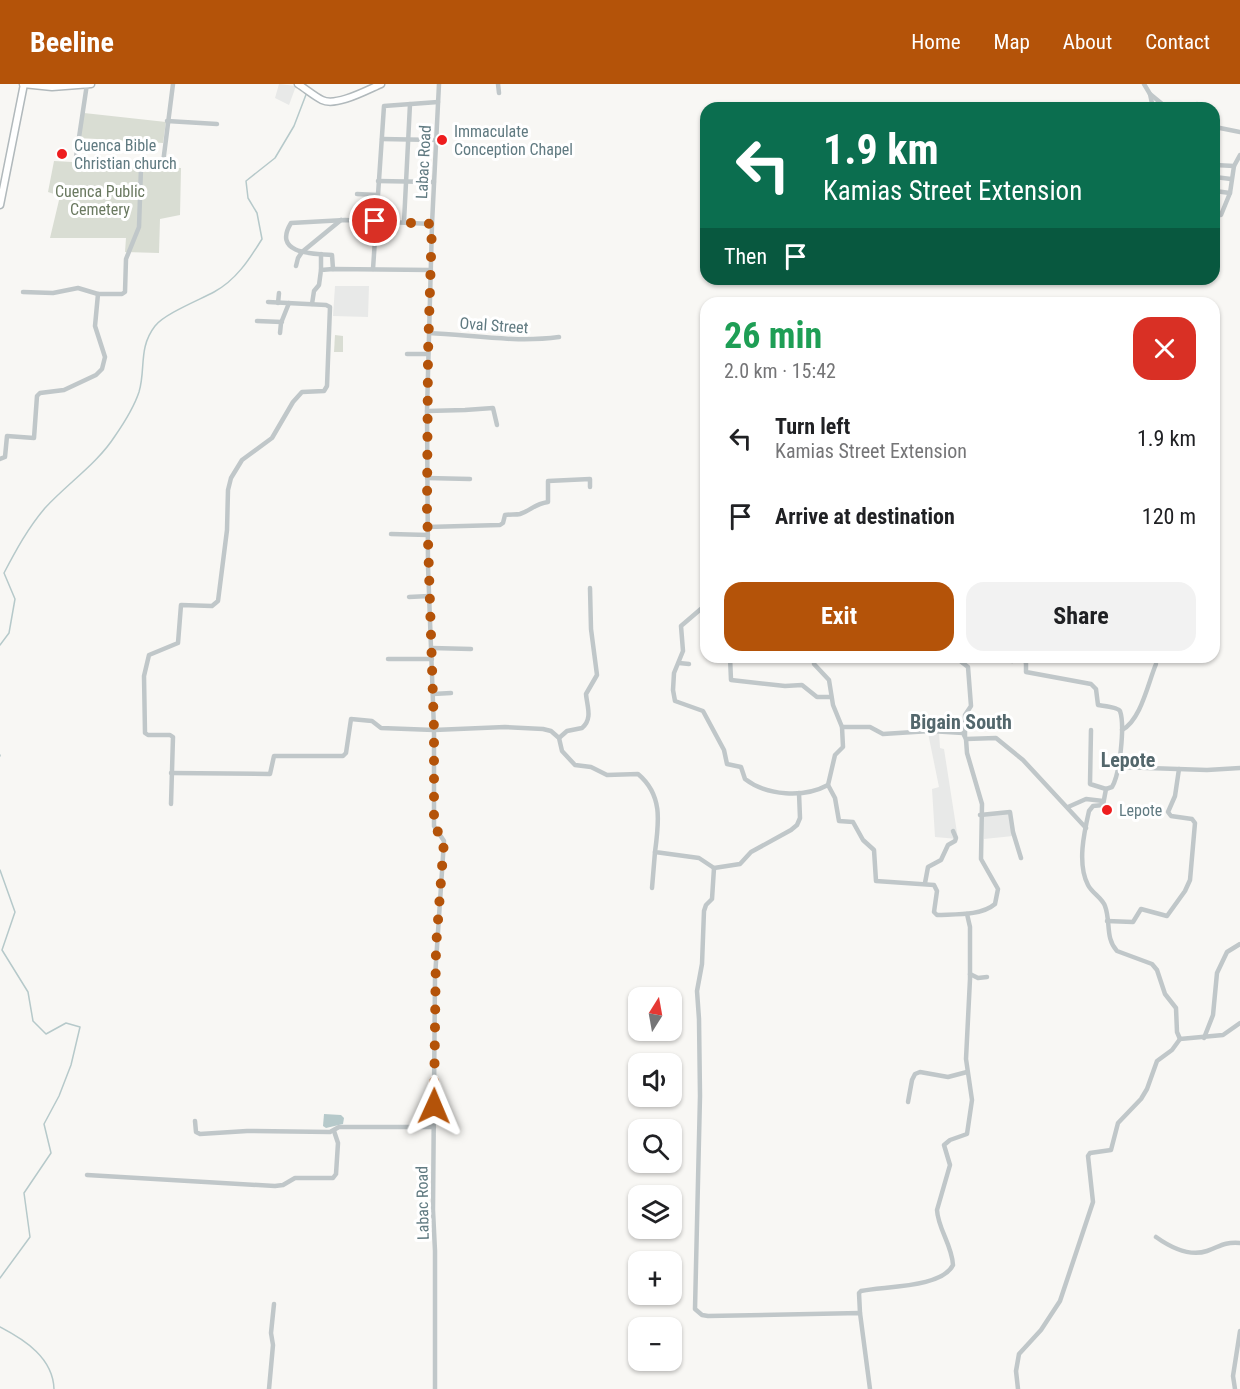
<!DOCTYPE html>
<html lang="en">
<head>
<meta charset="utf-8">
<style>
	body { margin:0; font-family:"Roboto Condensed",sans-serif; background:#f2f2f2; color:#202124; height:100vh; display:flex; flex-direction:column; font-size:22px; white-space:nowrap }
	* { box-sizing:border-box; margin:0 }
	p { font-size:20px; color:#757577 }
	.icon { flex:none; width:33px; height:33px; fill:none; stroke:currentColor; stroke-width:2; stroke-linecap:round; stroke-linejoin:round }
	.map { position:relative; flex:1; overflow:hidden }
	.panel { position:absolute; left:700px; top:213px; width:520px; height:366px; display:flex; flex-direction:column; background:#fff; border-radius:18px; box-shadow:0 2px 4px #0004 }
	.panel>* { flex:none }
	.top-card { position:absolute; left:700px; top:18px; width:520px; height:183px; border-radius:18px; box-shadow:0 2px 4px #0004; background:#0b6e4f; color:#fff; overflow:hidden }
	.needle { width:39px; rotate:11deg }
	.fabs { position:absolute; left:628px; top:903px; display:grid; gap:12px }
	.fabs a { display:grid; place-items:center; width:54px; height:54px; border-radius:12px; background:#fff; box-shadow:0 2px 4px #0004; font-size:30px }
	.pin { position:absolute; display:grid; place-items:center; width:51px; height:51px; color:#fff; margin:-26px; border:3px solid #fff; border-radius:50%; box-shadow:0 2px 6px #0007 }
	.me { position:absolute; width:66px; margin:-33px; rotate:1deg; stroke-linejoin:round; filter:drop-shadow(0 0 4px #0008) }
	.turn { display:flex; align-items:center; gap:21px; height:126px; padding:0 24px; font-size:27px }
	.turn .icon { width:78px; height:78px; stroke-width:2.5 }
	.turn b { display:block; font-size:42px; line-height:51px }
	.then { display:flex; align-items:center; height:57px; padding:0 24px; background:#0003; gap:12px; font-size:22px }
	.round { display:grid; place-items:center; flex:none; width:63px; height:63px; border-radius:18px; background:#f2f2f2 }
	.overview { display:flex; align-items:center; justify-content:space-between; height:102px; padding:0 24px }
	h1 { font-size:36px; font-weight:700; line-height:45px; color:#1e9e55 }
	.button { display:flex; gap:12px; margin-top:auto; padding:12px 24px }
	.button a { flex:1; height:69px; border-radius:18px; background:#b45309; color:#fff; font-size:24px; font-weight:700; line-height:69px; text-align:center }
	.button a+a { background:#f2f2f2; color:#202124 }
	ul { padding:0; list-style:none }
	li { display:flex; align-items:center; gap:18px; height:78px; padding:0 24px }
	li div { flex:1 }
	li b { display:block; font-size:22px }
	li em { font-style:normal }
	header { display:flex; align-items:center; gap:36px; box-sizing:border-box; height:84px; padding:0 30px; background:#b45309; color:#fff }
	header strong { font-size:28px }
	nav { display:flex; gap:33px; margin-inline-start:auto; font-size:21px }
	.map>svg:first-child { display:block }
	.built { fill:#e8e9e8 }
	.green { fill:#d9ddd3 }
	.water { fill:#b6c9ca }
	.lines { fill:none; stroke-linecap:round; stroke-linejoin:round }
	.stream { stroke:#b6c9ca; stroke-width:1.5 }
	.major-casing { stroke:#b1b9bc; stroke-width:9 }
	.minor { stroke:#c0c7c9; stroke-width:4.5 }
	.major { stroke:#fff; stroke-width:6 }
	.route { stroke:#b45309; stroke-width:10; stroke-dasharray:0 18 }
	.poi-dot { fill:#ee1d1e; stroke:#fff; stroke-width:2 }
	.labels { text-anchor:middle; stroke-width:6; stroke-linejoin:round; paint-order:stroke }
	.poi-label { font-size:16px; fill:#607a81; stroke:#fff; text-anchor:start }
	.street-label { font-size:16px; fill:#607a81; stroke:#fff }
	.park-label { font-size:16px; fill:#6a7960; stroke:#fff }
	.quarter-label { font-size:20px; font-weight:bold; fill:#53676c; stroke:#fff }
</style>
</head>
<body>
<header>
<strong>Beeline</strong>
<nav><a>Home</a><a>Map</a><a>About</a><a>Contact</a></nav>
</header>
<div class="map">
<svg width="1240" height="1305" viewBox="0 0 1240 1305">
	<rect width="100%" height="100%" fill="#f8f7f4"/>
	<!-- built -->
	<g class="built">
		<polygon points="279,0 296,2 289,21 275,14"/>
		<polygon points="335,202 369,202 368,233 333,232"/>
		<polygon points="939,648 940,664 944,665 958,755 935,753 932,705 939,703 928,649"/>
		<polygon points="1011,729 1013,752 984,755 983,731"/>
	</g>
	<!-- green -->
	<g class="green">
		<polygon points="84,29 166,38 163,59 80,54"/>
		<polygon points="54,77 181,84 180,131 160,135 159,169 125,168 126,154 50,154 60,112 48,108"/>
		<polygon points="335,251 343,252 343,268 334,268"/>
	</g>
	<!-- water -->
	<polygon class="water" points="324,1030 341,1031 344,1034 343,1040 326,1044 323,1042"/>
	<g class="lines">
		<!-- stream -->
		<g class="stream">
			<path d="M0 561 9 549 15 515 4 489C16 466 28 444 45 424 68 399 97 380 115 352 124 339 134 323 139 308 146 285 138 264 155 242 164 230 199 216 214 208 236 196 249 176 262 155L257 129 248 114 246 97 275 74 294 42 307 8"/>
			<polyline points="0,671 0,672"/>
			<polyline points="0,786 15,828 2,866 28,908 33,937 46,950 66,939 80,943 71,981 59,1012 44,1040 51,1069 24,1109 30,1153 0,1194"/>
			<path d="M0 1243C25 1256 53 1274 54 1305"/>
		</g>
		<defs>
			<g id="major">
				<polyline points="23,0 52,3 91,0"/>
				<path d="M298 0C306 5 314 12 322 16 336 23 367 6 381 0"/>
				<polyline points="0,121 24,0"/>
			</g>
		</defs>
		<!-- major casing -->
		<use href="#major" class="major-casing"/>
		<!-- minor -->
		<g class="minor">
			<polyline points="498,0 499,9"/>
			<polyline points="1144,0 1150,10 1167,24"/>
			<polyline points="1150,10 1153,24"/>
			<polyline points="1197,24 1197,20"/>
			<polyline points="167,37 217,40"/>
			<polyline points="1215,43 1240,48"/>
			<polyline points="382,55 436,56"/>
			<polyline points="75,80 87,0"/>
			<polyline points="1215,81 1234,82 1240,71"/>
			<polyline points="1215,93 1231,95"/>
			<polyline points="378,97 434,98"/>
			<polyline points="1215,107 1230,109"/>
			<polyline points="357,110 377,111"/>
			<polyline points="1215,131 1221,131 1230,109 1234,82"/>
			<polyline points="404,138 410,20"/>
			<polyline points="321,170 321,186"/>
			<polyline points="296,182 298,174 302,168 341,136"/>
			<path d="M333 185 332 171C313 170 272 170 291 139L345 136 432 140"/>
			<polyline points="373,185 384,22 438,18"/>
			<polyline points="23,208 53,209 78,204 98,210"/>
			<polyline points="278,219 279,209"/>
			<polyline points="312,220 314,207 319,201 321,186 333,185 431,186"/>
			<polyline points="257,237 282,238"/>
			<polyline points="280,249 281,239 289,219"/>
			<path d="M429 249C472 251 515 259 559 253"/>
			<polyline points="407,270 428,270"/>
			<polyline points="427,327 465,326 493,324 497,341"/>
			<polyline points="0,375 5,373 7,352 34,354 37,312 40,309 64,306 96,291 102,285 105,273 95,242 98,210 122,210 125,208 126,175 139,143 141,84 145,80 163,79 173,0"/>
			<polyline points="427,394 470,395"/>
			<path d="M427 443 500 441 503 439 505 431C510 430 516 431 520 430 532 426 534 420 548 418V397L590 395V403"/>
			<polyline points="391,450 428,451"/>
			<path d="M706 510 702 524 681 542 683 567 674 589 673 606 675 617 703 627 724 666 727 680 741 683 745 695C767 712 804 714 828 701L835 671 843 663 842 643 833 621 829 596 814 580V573"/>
			<polyline points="409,513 429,512"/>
			<polyline points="432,564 471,565"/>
			<polyline points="730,573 731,596 785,602 802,601 817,613 831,613"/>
			<polyline points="955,573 968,583 971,622 965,631 965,652"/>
			<polyline points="388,575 432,575"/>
			<path d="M1012 577 1020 575 1026 578V588L1091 600 1096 605 1098 621C1103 622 1118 623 1120 627 1125 641 1120 690 1112 703L1106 705 1103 721 1093 722 1089 727C1084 749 1077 780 1088 801 1092 809 1102 814 1105 822 1111 838 1105 854 1117 867L1152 880 1157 886 1165 910 1176 924 1177 948 1180 955 1223 951 1240 939"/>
			<polyline points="679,579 689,580"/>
			<polyline points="433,610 451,609"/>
			<polyline points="842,643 870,643 883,650 930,647 963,649 966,655 996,654 1023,676 1086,744"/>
			<polyline points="1091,646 1090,700 1106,705"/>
			<path d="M1122 646C1141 636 1148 599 1156 580"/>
			<path d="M559 654 567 647 582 644C593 635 587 622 586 610L597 591 591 545 590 504"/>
			<polyline points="1119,683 1207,686 1240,684"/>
			<path d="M171 689 270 690 274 672H343L346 669 351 635 372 637 381 644 434 646 505 643 543 645 551 647 559 654 562 667 575 681 591 683 607 691 638 690C663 711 659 738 655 768L699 774 714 784 740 780 751 768 791 746 797 741 800 734 799 709"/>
			<path d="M828 701 835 714 839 737 853 738 863 756 874 766 876 797 934 801 937 807 934 828 937 831C955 830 981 832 995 820L998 805 981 775 982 720 967 669 966 655"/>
			<polyline points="171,720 173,653 170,651 148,651 145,649 144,592 149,571 178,559 181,521 212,522 218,517 227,446 228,406 231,394 242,376 272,354 293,318 302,308 324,307 327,302 330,223 326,221 268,218"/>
			<polyline points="1068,723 1086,715 1103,717"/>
			<polyline points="980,731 1010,728 1013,748 1021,774"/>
			<polyline points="714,784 712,815 706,821 704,827 702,880 697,907 699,935 700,1012 695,1225 702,1231 708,1232 860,1229 870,1305"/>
			<polyline points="925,799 928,783 941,776 948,761 955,757 956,754 953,747"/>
			<polyline points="652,804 655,768"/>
			<polyline points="1107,837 1133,838 1141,825 1167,832 1185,807 1190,796 1195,739 1192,735 1171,732 1168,728 1175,712 1179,685"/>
			<polyline points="970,890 978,894 987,893"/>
			<polyline points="1204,954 1213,931 1217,889 1227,868 1240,860"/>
			<polyline points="908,1018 912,996 915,990 920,988 948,993 967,988"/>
			<polyline points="195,1037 196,1048 200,1050 247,1047 330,1048 339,1043 434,1043"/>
			<polyline points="87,1091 275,1102 283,1101 295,1094 333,1094 336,1090 338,1059 334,1047"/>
			<path d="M1156 1153C1170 1163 1189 1173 1207 1167 1221 1162 1223 1158 1240 1159"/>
			<path d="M860 1229 859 1209 861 1207C884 1202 942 1204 953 1181 952 1161 938 1145 937 1126L950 1081 944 1061 950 1056 967 1050 972 1016 966 975 970 895V843L967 830"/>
			<polyline points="269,1305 273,1261 271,1249 274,1220"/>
			<polyline points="435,1305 435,1167 433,1126 435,893 444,757 434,742 434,646 428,482 427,327 432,140 439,0"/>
			<polyline points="1018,1305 1016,1287 1019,1270 1041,1246 1060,1217 1093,1118 1088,1072 1090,1069 1111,1066 1118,1039 1141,1015 1147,1005 1157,977 1172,966 1180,955"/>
			<polyline points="1235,1305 1233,1292 1240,1247"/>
		</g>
		<!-- major -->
		<use href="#major" class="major"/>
	</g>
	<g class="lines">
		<!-- route -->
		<polyline class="route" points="375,137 432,140 428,270 427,425 434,646 434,742 444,757 436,863 434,1022"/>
	</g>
	<!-- markers -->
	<g class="poi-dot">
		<circle cx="442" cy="56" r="6"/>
		<circle cx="62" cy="70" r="6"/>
		<circle cx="1107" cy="726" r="6"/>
	</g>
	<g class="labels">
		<!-- poi labels -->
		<g class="poi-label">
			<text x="454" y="53">Immaculate<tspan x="454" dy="18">Conception Chapel</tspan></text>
			<text x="74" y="67">Cuenca Bible<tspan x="74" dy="18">Christian church</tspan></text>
			<text x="1119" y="732">Lepote</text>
		</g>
		<!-- street labels -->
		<g class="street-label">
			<text transform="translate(423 78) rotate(-87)" y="6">Labac Road</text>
			<text transform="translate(494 241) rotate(4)" y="6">Oval Street</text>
			<text transform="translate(422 1119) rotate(-91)" y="6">Labac Road</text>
		</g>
		<!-- park labels -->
		<g class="park-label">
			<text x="100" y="113">Cuenca Public<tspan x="100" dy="18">Cemetery</tspan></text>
		</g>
		<!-- quarter labels -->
		<g class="quarter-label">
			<text x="961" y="645">Bigain South</text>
			<text x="1128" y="683">Lepote</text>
		</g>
	</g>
</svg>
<div class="fabs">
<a><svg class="needle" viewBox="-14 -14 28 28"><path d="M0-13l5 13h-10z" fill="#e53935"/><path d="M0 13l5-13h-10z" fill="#757577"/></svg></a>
<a><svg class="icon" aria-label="sound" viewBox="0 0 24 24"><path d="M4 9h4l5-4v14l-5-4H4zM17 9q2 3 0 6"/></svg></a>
<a><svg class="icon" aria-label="search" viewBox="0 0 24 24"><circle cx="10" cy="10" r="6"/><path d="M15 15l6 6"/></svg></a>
<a><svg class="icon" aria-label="layers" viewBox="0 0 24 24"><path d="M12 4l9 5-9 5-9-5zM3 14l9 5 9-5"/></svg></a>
<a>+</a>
<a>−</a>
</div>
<div class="pin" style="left:375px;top:137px;background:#d93025"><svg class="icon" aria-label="arrive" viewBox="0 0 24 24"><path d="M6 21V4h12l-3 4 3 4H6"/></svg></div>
<svg class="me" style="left:434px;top:1022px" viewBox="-20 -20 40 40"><path d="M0-17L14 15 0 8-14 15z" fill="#b45309" stroke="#fff" stroke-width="4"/></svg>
<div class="top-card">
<div class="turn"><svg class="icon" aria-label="left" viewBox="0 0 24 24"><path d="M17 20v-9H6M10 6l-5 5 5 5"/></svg><div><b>1.9 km</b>Kamias Street Extension</div></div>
<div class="then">Then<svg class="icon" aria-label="arrive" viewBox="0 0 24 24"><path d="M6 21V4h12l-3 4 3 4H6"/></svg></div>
</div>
<section class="panel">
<div class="overview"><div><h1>26 min</h1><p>2.0 km · 15:42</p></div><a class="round" style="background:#d93025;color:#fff"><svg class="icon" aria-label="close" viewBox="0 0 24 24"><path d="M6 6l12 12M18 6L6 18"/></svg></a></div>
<ul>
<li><svg class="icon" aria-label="left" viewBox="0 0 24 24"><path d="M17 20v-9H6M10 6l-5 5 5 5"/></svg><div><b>Turn left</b><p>Kamias Street Extension</p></div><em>1.9 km</em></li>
<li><svg class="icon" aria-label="arrive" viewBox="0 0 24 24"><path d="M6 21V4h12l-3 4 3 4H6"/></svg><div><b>Arrive at destination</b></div><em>120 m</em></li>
</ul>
<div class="button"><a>Exit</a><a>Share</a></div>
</section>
</div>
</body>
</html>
